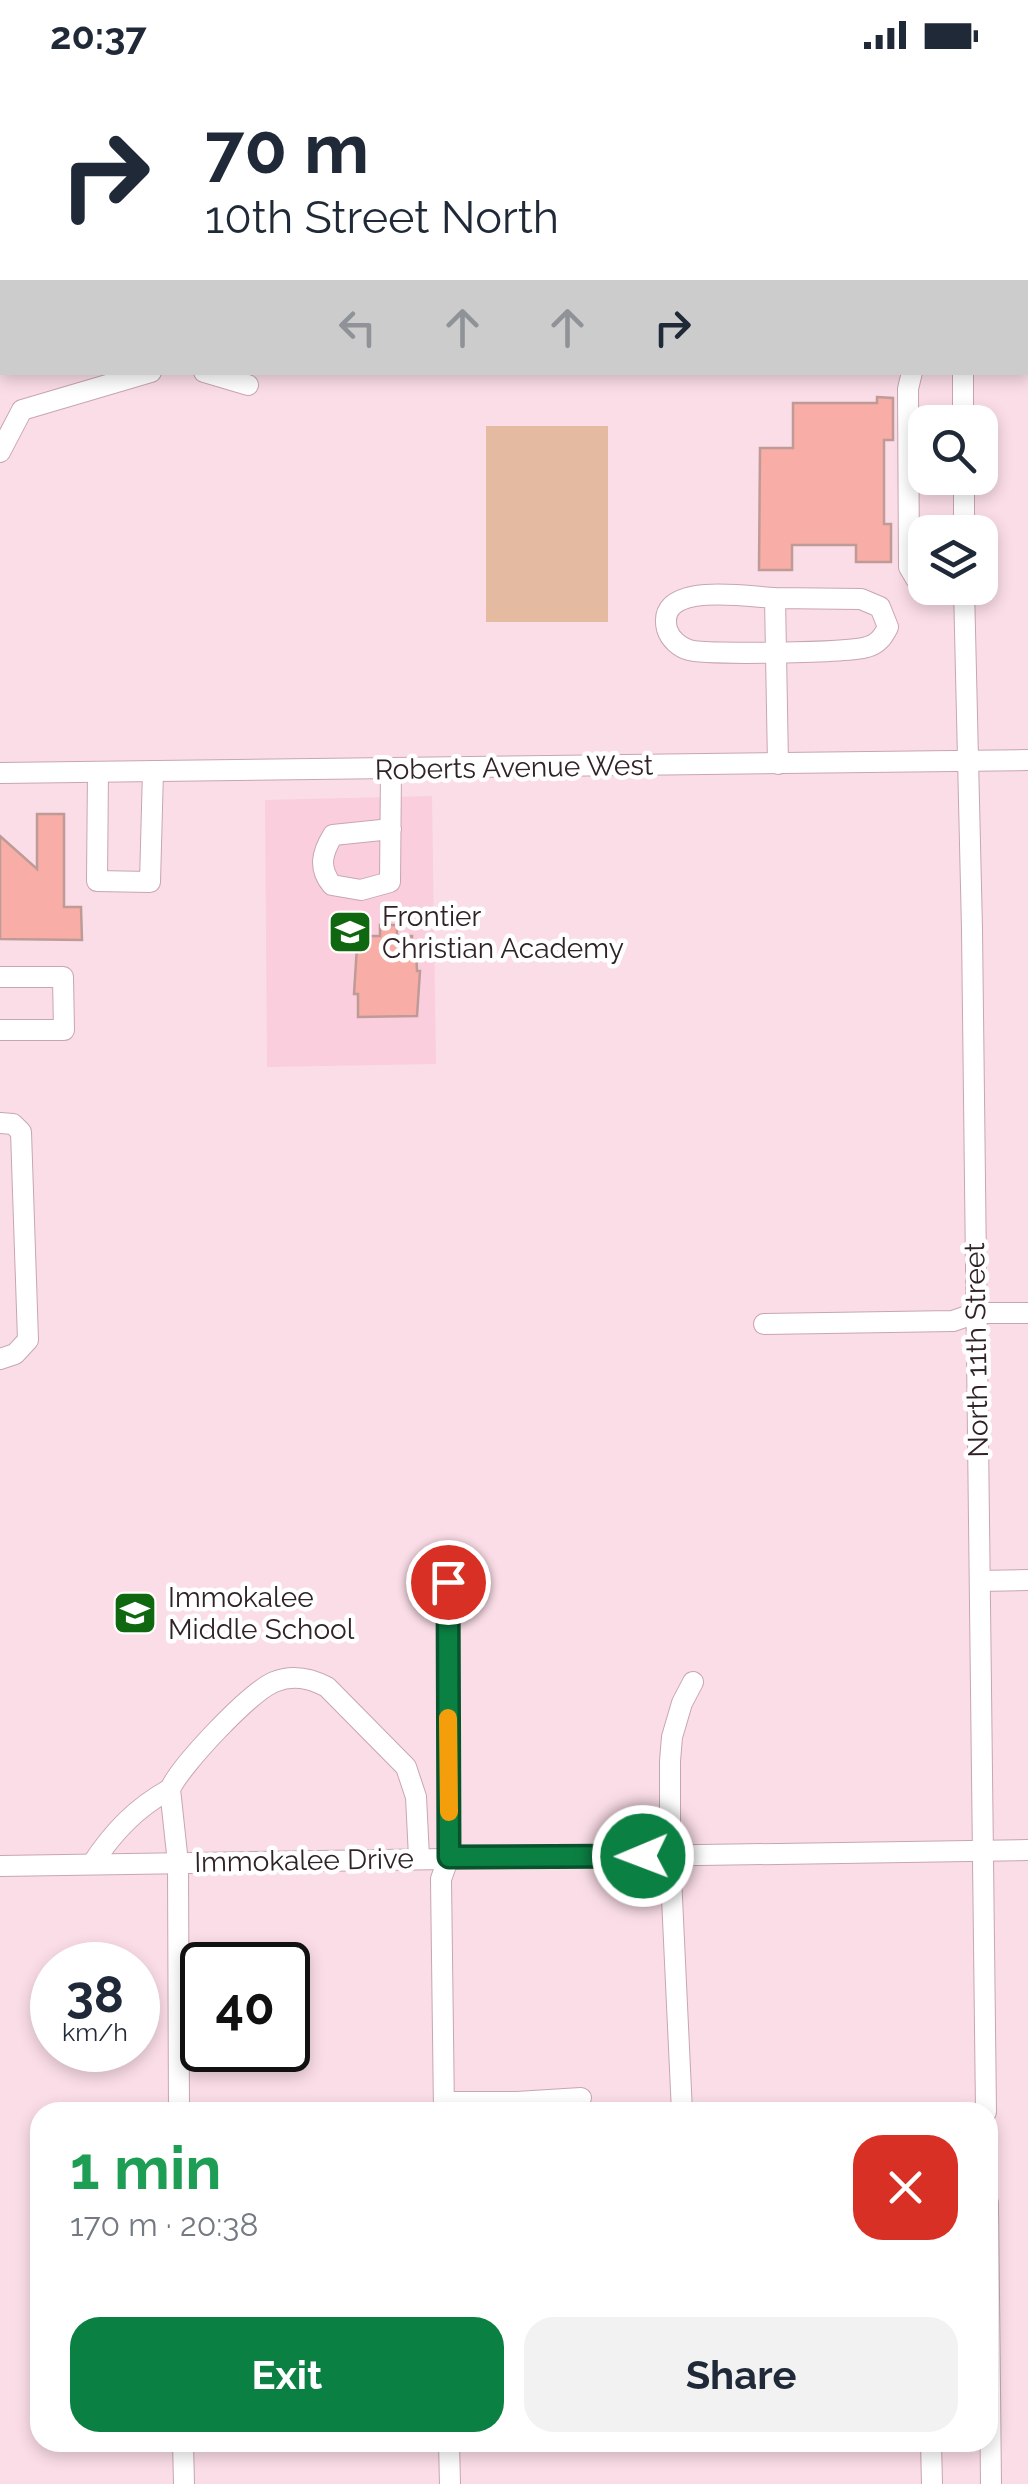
<!DOCTYPE html>
<html lang="en">
<head>
<meta charset="utf-8">
<style>
	body { margin:0; font-family:Raleway,sans-serif; background:#f2f2f3; color:#1f2937; height:100vh; display:flex; flex-direction:column; font-size:38px; white-space:nowrap }
	* { box-sizing:border-box; margin:0 }
	p { font-size:32px; color:#747a83 }
	.icon { flex:none; width:55px; height:55px; fill:none; stroke:currentColor; stroke-width:2; stroke-linecap:round; stroke-linejoin:round }
	.map { position:relative; flex:1; overflow:hidden }
	.side { position:absolute; left:30px; top:2032px; width:968px; height:350px; display:flex; flex-direction:column; background:#fff; border-radius:30px; box-shadow:0 5px 15px #0003 }
	.side>* { flex:none }
	.top-card { position:absolute; left:0px; top:0px; width:1030px; height:305px; box-shadow:0 5px 15px #0003; background:#fff; color:#1f2937; overflow:hidden }
	.fabs { position:absolute; left:908px; top:335px; display:grid; gap:20px }
	.fabs a { display:grid; place-items:center; width:90px; height:90px; border-radius:20px; background:#fff; box-shadow:0 5px 15px #0003; font-size:50px }
	.speed { position:absolute; left:30px; top:1872px; display:flex; gap:20px; font-size:50px; font-weight:700; text-align:center }
	.speed>* { display:grid; place-content:center; width:130px; height:130px; border-radius:50%; background:#fff; box-shadow:0 5px 15px #0003; line-height:1 }
	.speed small { font-size:25px; font-weight:400 }
	.speed .limit { border:5px solid #111; border-radius:15px; background:#fff; color:#111 }
	.pin { position:absolute; display:grid; place-items:center; width:85px; height:85px; color:#fff; margin:-42px; border:5px solid #fff; border-radius:50%; box-shadow:0 2px 10px #0007 }
	.me { position:absolute; width:110px; margin:-55px; rotate:269deg; stroke-linejoin:round; filter:drop-shadow(0 0 8px #0008) }
	.turn { display:flex; align-items:center; gap:35px; height:210px; padding:0 40px; font-size:45px }
	.turn .icon { width:130px; height:130px; stroke-width:2.5 }
	.turn b { display:block; font-size:70px; line-height:85px }
	.lanes { display:flex; align-items:center; height:95px; padding:0 40px; background:#0003; justify-content:center; gap:50px; direction:ltr }
	.lanes .off { opacity:.35 }
	.round { display:grid; place-items:center; flex:none; width:105px; height:105px; border-radius:30px; background:#f2f2f3 }
	.head { display:flex; align-items:center; justify-content:space-between; height:170px; padding:0 40px }
	h1 { font-size:60px; font-weight:700; line-height:75px; color:#1e9e55 }
	.primary-button { display:flex; gap:20px; margin-top:auto; padding:20px 40px }
	.primary-button a { flex:1; height:115px; border-radius:30px; background:#0b8043; color:#fff; font-size:40px; font-weight:700; line-height:115px; text-align:center }
	.primary-button a+a { background:#f2f2f3; color:#1f2937 }
	.status { display:flex; justify-content:space-between; align-items:center; height:70px; padding:0 50px; background:#fff; direction:ltr }
	.status svg { height:28px; fill:currentColor }
	.map>svg:first-child { display:block }
	.built { fill:#facedd }
	.green { fill:#e4bba1 }
	.building { fill:#f8ada6; stroke:#bf9b97; stroke-width:2.5 }
	.lines { fill:none; stroke-linecap:round; stroke-linejoin:round }
	.minor-casing { stroke:#c8a6b1; stroke-width:22 }
	.minor { stroke:#fff; stroke-width:20 }
	.route-casing { stroke:#07532c; stroke-width:25 }
	.route { stroke:#0b8043; stroke-width:18 }
	.slow { stroke:#f59e0b; stroke-width:18 }
	.labels { text-anchor:middle; stroke-width:9; stroke-linejoin:round; paint-order:stroke }
	.street-label { font-size:28px; fill:#302327; stroke:#fff }
	.poi-label { font-size:28px; fill:#302327; stroke:#fff; text-anchor:start }
</style>
</head>
<body>
<div class="status"><b>20:37</b><svg viewBox="0 0 49 12"><path d="M0 12V9h3v3zM5 12V6h3v6zM10 12V3h3v9zM15 12V0h3v12zM26 1h20v11H26zM47 4h2v5h-2z"/></svg></div>
<div class="map">
<svg width="1028" height="2414" viewBox="0 0 1028 2414">
	<rect width="100%" height="100%" fill="#fbdde7"/>
	<!-- built -->
	<polygon class="built" points="432,726 436,994 267,997 265,730"/>
	<!-- green -->
	<rect class="green" x="486" y="356" width="122" height="196"/>
	<!-- building -->
	<g class="building">
		<polygon points="877,327 893,328 893,370 884,370 884,454 891,454 891,492 856,492 856,475 792,475 792,500 759,500 760,378 793,378 793,333 877,333"/>
		<polygon points="37,744 64,744 64,837 81,837 82,870 0,869 0,766 37,799"/>
		<polygon points="380,855 397,855 397,866 412,866 412,877 416,877 417,901 420,901 417,946 358,947 358,924 354,924 357,876 359,876 359,866 380,866"/>
	</g>
	<g class="lines">
		<defs>
			<g id="minor">
				<polyline points="514,0 514,2"/>
				<polyline points="839,0 839,2"/>
				<polyline points="960,0 960,2"/>
				<polyline points="672,2 672,0"/>
				<polyline points="204,302 248,315"/>
				<polyline points="912,302 908,319 909,497 916,509 925,512"/>
				<polyline points="963,302 963,352"/>
				<polyline points="0,382 22,340 151,302"/>
				<polyline points="964,408 964,462"/>
				<polyline points="964,518 972,859 986,2042"/>
				<path d="M775 528C748 527 655 510 667 559 670 569 679 577 689 580 705 585 848 583 867 577 878 574 883 567 888 557L880 537 861 529 775 528 778 694"/>
				<path d="M391 699 390 812 361 820 332 815C318 798 322 783 333 765L391 759"/>
				<polyline points="98,702 97,811 150,812 153,701"/>
				<polyline points="0,703 1028,690"/>
				<polyline points="0,907 63,907 64,960 0,960"/>
				<polyline points="0,1053 13,1054 21,1062 28,1270 15,1284 0,1289"/>
				<polyline points="764,1254 953,1251 976,1243 1028,1243"/>
				<polyline points="980,1511 1028,1510"/>
				<path d="M92 1794C114 1761 136 1738 170 1719"/>
				<polyline points="0,1796 1028,1780"/>
				<polyline points="444,2032 517,2032 581,2028"/>
				<path d="M179 2042 178 1793 170 1719C182 1694 249 1623 274 1612 293 1604 310 1608 327 1617L406 1697 416 1727 419 1787"/>
				<polyline points="444,2042 441,1809 449,1787 448,1512"/>
				<polyline points="682,2042 670,1785 670,1691 672,1667 682,1633 693,1612"/>
				<polyline points="988,2133 991,2414"/>
				<polyline points="183,2372 184,2414"/>
				<polyline points="449,2372 450,2414"/>
				<polyline points="931,2372 932,2414"/>
			</g>
		</defs>
		<!-- minor casing -->
		<use href="#minor" class="minor-casing"/>
		<!-- minor -->
		<use href="#minor" class="minor"/>
	</g>
	<g class="lines">
		<defs>
			<polyline id="route" points="448,1512 449,1787 643,1786"/>
		</defs>
		<!-- route casing -->
		<use href="#route" class="route-casing"/>
		<!-- route -->
		<use href="#route" class="route"/>
		<!-- slow -->
		<polyline class="slow" points="448,1648 449,1742"/>
	</g>
	<!-- icons -->
	<defs>
		<symbol id="school-square" viewBox="-11 -11 22 22"><rect x="-9" y="-9" width="18" height="18" rx="4" fill="#0f680f" stroke="#fff"/><path d="M0-5L7-2L0 1L-7-2ZM-4 1L0 2.5L4 1V4Q0 6-4 4Z" fill="#fff"/></symbol>
	</defs>
	<g fill-rule="evenodd">
		<use href="#school-square" x="325" y="837" width="50" height="50"/>
		<use href="#school-square" x="110" y="1518" width="50" height="50"/>
	</g>
	<g class="labels">
		<!-- street labels -->
		<g class="street-label">
			<text transform="translate(514 697) rotate(-1)" y="10">Roberts Avenue West</text>
			<text transform="translate(976 1280) rotate(-91)" y="10">North 11th Street</text>
			<text transform="translate(304 1790) rotate(-1)" y="10">Immokalee Drive</text>
		</g>
		<!-- poi labels -->
		<g class="poi-label">
			<text x="382" y="856">Frontier<tspan x="382" dy="32">Christian Academy</tspan></text>
			<text x="168" y="1537">Immokalee<tspan x="168" dy="32">Middle School</tspan></text>
		</g>
	</g>
</svg>
<div class="fabs">
<a><svg class="icon" aria-label="search" viewBox="0 0 24 24"><circle cx="10" cy="10" r="6"/><path d="M15 15l6 6"/></svg></a>
<a><svg class="icon" aria-label="layers" viewBox="0 0 24 24"><path d="M12 4l9 5-9 5-9-5zM3 14l9 5 9-5"/></svg></a>
</div>
<div class="speed"><div>38<small>km/h</small></div><div class="limit">40</div></div>
<div class="pin" style="left:448px;top:1512px;background:#d93025"><svg class="icon" aria-label="arrive" viewBox="0 0 24 24"><path d="M6 21V4h12l-3 4 3 4H6"/></svg></div>
<svg class="me" style="left:643px;top:1786px" viewBox="-20 -20 40 40"><circle r="17" fill="#0b8043" stroke="#fff" stroke-width="3"/><path d="M0-11L8 9 0 5-8 9z" fill="#fff"/></svg>
<div class="top-card">
<div class="turn"><svg class="icon" aria-label="right" viewBox="0 0 24 24"><path d="M7 20v-9h11M14 6l5 5-5 5"/></svg><div><b>70 m</b>10th Street North</div></div>
<div class="lanes"><svg class="icon off" aria-label="left" viewBox="0 0 24 24"><path d="M17 20v-9H6M10 6l-5 5 5 5"/></svg><svg class="icon off" aria-label="ahead" viewBox="0 0 24 24"><path d="M12 20V5M6 11l6-6 6 6"/></svg><svg class="icon off" aria-label="ahead" viewBox="0 0 24 24"><path d="M12 20V5M6 11l6-6 6 6"/></svg><svg class="icon" aria-label="right" viewBox="0 0 24 24"><path d="M7 20v-9h11M14 6l5 5-5 5"/></svg></div>
</div>
<section class="side">
<div class="head"><div><h1>1 min</h1><p>170 m · 20:38</p></div><a class="round" style="background:#d93025;color:#fff"><svg class="icon" aria-label="close" viewBox="0 0 24 24"><path d="M6 6l12 12M18 6L6 18"/></svg></a></div>
<div class="primary-button"><a>Exit</a><a>Share</a></div>
</section>
</div>
</body>
</html>
